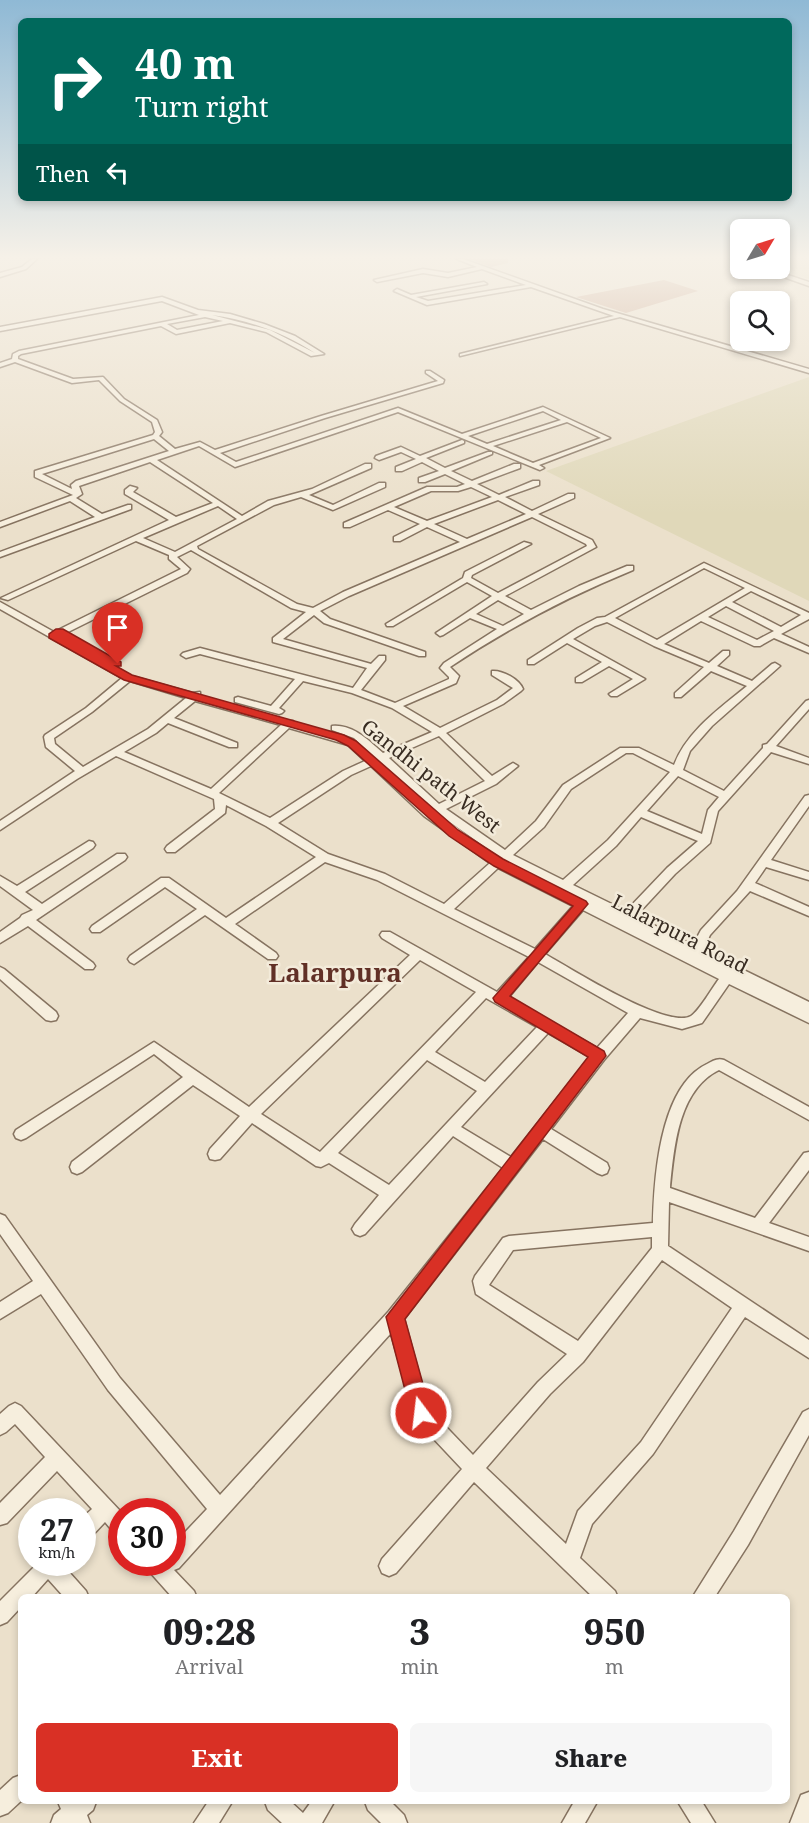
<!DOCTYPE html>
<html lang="en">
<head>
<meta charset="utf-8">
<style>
	body { margin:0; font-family:"Noto Serif",serif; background:#f6f6f6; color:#202124; height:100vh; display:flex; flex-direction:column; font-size:22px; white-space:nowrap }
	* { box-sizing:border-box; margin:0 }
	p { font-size:20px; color:#757577 }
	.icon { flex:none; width:33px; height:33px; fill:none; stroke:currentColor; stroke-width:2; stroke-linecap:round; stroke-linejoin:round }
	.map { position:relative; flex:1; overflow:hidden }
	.panel { position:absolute; left:18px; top:1594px; width:772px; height:210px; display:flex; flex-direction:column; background:#fff; border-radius:9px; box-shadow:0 3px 9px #0003 }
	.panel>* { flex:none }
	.guide { position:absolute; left:18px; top:18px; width:774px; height:183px; border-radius:9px; box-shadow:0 3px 9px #0003; background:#00695c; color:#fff; overflow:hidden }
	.needle { width:39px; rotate:52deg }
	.controls { position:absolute; left:730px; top:219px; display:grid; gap:12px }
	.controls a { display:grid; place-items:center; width:60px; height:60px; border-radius:9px; background:#fff; box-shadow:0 3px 9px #0003; font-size:30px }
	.speed { position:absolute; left:18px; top:1498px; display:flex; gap:12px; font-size:30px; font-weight:700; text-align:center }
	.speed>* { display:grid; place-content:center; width:78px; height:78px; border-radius:50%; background:#fff; box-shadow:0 3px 9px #0003; line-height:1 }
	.speed small { font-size:15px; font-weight:400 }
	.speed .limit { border:9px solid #d22; background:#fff; color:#111 }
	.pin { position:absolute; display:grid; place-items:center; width:51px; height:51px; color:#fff; margin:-62px -26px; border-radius:50% 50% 50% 0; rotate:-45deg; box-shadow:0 0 6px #0007 }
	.pin .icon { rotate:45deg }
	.me { position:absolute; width:66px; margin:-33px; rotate:345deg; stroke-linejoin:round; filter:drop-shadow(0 0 4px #0008) }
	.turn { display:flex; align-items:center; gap:21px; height:126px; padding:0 18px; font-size:27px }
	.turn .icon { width:78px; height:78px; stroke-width:2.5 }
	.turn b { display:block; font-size:42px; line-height:51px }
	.then { display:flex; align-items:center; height:57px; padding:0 18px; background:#0003; gap:12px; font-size:22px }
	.eta { display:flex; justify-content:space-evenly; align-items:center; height:102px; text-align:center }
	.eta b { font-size:36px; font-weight:800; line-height:42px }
	.cta { display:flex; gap:12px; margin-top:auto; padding:12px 18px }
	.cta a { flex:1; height:69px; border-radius:9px; background:#d93025; color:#fff; font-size:24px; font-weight:800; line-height:69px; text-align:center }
	.cta a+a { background:#f6f6f6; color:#202124 }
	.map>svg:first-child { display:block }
	.farmland { fill:#e0d8b9 }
	.building { fill:#c59d85 }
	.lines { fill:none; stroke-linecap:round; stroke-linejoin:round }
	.minor-casing { stroke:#867360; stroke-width:3 }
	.minor { fill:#f6eedd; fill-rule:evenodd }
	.route { fill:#d93025; stroke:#8d1f18; stroke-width:1.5 }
	.labels { text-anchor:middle; stroke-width:5; stroke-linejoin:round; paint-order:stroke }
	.street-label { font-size:20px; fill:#382c22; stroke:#f3ebda }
	.district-label { font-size:26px; font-weight:bold; fill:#613026; stroke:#f3ebda }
</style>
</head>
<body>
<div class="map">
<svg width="809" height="1823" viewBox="0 0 809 1823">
	<rect width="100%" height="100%" fill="#ebe0cb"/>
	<!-- farmland -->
	<g class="farmland">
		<polygon points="780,259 809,259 809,279 776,269 780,268"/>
		<polygon points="809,377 809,601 546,471"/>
	</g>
	<!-- building -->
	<g class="building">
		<polygon points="469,259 508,259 508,263 491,267"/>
		<polygon points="664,280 698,291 626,313 576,297"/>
	</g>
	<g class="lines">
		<defs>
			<g id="minor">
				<polygon points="32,259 37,259 26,269 0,277 0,273 22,267"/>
				<polygon points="457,259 463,259 603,309 809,369 809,373 620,317 460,356 460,354 614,316 531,287 427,305 394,291 397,289 411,295 484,282 487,284 416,297 428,301 526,285 482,269 448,277 423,273 377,282 374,280 423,269 448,273 477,267"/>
				<polygon points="731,259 741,260 741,263 731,260"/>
				<polygon points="758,268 767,268 809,282 809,286"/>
				<path d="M162 297 198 310 230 314 264 324 295 336 324 354 311 356 266 332 230 323 176 334 161 326 21 354 18 356V359L73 379 103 377 124 399 157 420 162 432 159 436 175 449 200 442 215 450 321 416 438 381 426 373V371H430L444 380 443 383 325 418 220 453 236 462 398 408 462 434 543 407 610 438 539 465 544 468 540 470 398 412 235 467 199 446 157 460 242 516 268 501 312 489 365 464H371V468L309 495 333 505 379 483H385V487L333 510 301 497 274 505 197 546 198 549 297 604 313 608 343 592 460 542 427 527 400 541H394V537L420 524 388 510 350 527H344V523L427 487H457L465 484 445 474 425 482H419V478L439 471 422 462 402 471H396V467L416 459 401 452 379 460 375 458 376 456 401 447 420 456 462 440 464 441V443L426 458 445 468 488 452H492V454L451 471 472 481 514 464H520V468L477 484 499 495 533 481H539V485L505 497 532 511 568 494H574V498L538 514 592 540 596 547 505 596 531 610 579 586 627 566H633V570C567 597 510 627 450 667L459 676 456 683 403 706 440 728 497 700 513 688 492 675V671C502 670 519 679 523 689L521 691 503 704 446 733 492 776 513 763 518 766 496 784 446 809 505 850 536 821 563 785 620 748H639L674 765C687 731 719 709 747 686L711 671 681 697H675V693L704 667 654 646 607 622 595 626 573 639 645 679 617 696H611L609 694 633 679 609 666 582 682H576V678L602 662 567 643 534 664H528V660L578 628 597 618 605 617 704 563 809 613V619L781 634 809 647V653L774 638 760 646H754L701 621 664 644 709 663 723 651H729V655L717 666 752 681 772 664 775 663 780 666 712 726 690 751 683 770 724 791 763 748V745L767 744 806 701 809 700V709L776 746 809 758V764L771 752 718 811 710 843 675 874 636 916 693 945 701 930 737 891 805 796 809 795V806L771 860 809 872V880L766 867 755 883 809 907V916L750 891 710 935 703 950 809 1002V1023L729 984 702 1023 682 1029 640 1018 604 1060 551 1129 607 1163 609 1168 607 1173 602 1175 597 1173 543 1139 404 1319 428 1408 473 1455 538 1382 567 1354 476 1294 473 1281 475 1276 503 1238 509 1236 653 1223C654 1178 660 1086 707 1064 713 1061 717 1058 724 1060L809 1107V1120L719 1070C678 1090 674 1148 670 1188L755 1218 804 1153 809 1152V1170L769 1223 809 1237V1251L669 1202 668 1246 809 1340V1358L745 1317 653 1454 592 1524 580 1558 615 1591 618 1598H594L474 1482 396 1573 389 1576 382 1573 379 1566 382 1559 462 1469 415 1419 391 1333 179 1568 174 1570 194 1591 197 1598H173L148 1570 145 1563H172V1546L207 1509 108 1390 41 1294 0 1319V1302L33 1281 0 1234V1214L5 1216 120 1378 220 1495 389 1311 503 1168 453 1136 365 1234 360 1236 355 1234 352 1229 355 1224 379 1195 329 1163 321 1167 316 1166 252 1123 220 1159 215 1160 210 1159 208 1154 210 1149 240 1116 193 1085 82 1172 77 1174 72 1172 70 1167 72 1162 183 1077 154 1054 26 1138 21 1140 16 1138 14 1134 16 1130 154 1042 249 1107 410 955 382 938 380 935 382 932H390L497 992 529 957 377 880 325 862 235 924 276 953 278 956 276 959H268L205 915 134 964 130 962 128 959 130 956 197 909 165 887 100 932H92L90 929 92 926 161 878H169L226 918 316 857 266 826 226 805 225 813 175 852H167L165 849 167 846 215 809 214 799 116 756 77 779 0 830V821L75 771 46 747 44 737 45 735 86 708 122 678 0 609V602L54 632 181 569 169 559V555L136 541 8 600 1 598 169 520 125 494V490L130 486 137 488 133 492 176 517 213 503 150 462 79 486 82 494 76 498 102 514 128 505H131V509L0 557V552L95 517 70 501 0 527V522L73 495 35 477V471L153 435 155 432 152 422 120 401 99 380 72 383 15 362 0 367V363L12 359 13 354 19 351 199 315 162 301 0 331V327ZM212 315C249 320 284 333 315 353L270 330ZM205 317 223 321 177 330 167 324ZM543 411 561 420 487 444 468 436ZM567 422 601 438 533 463 493 446ZM154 439 169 451 76 481 71 485 72 489 42 474ZM471 487 492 497 427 521 394 507 431 491H458ZM498 500 526 514 467 539 434 524ZM218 506 237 519 175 552 143 538ZM532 517 586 544 587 546 498 593 471 578 472 575 531 544 524 542 465 572 463 578 386 624 387 626H393L467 582 492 596 436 633 440 636 443 635 470 618 497 629 444 663 440 668 449 677V679L395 703 361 690 385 660V656H379L371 664 283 639 314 615 324 623 419 656H425V652L330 619 320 611 349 596ZM191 550 291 608 306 612 273 638V642L367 668 353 688 200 648 183 653 181 655 186 658 200 654 295 679 271 706 238 697 235 698V702L279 714 282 713 284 711 279 708 303 681 352 693 392 708 432 732 383 753C369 741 353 724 332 726V730L354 738 374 757 356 741 294 723 293 721H286L200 696V692L192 693 131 676 60 636 187 573 190 569 177 557ZM704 568 745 588 657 640 615 618ZM751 591 801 615 781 627 732 602ZM498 600 524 614 503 626 476 614ZM726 606 774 631 757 640 708 617ZM130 681 186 698 148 729 83 767 55 744 54 738 92 712ZM195 701 281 725 211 789 124 752 156 733 168 723 229 747H237V743L174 718ZM289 728 348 745 365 761 343 771 270 818 219 793ZM439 736 485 781 439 804 389 758ZM626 753H633L670 772 608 840 563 880 513 855 544 827 571 789ZM380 762 430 808 379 763ZM371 766 424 816 490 863 444 904 385 874 328 854 278 823 351 775ZM678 776 719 797 708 810 702 834 647 811ZM437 813 498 856 497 857ZM641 817 698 841 667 868 626 911 573 885 616 846ZM506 861 559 888 560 889 505 862ZM498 868 573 906 535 949 454 909ZM583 910 719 979C712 988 700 1010 691 1016 667 1030 570 968 545 954ZM420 960 476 992 320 1152 261 1114ZM538 962 628 1013 597 1048 508 998ZM486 998 537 1027 485 1082 435 1052ZM548 1033 590 1057 511 1157 461 1127ZM427 1060 477 1091 389 1185 338 1153ZM652 1237V1248L578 1341 489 1285 513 1250ZM662 1260 732 1308 641 1442 578 1511 566 1544 486 1468 550 1394 583 1362Z"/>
				<polygon points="89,841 93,842 95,845 93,848 25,892 42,904 117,854 125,854 127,857 125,860 36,920 93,963 95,966 93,969 85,969 28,926 0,943 0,932 20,918 22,915 33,910 0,886 0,876 17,886"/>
				<polygon points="0,967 4,969 56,1012 58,1016 56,1020 51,1021 46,1020 0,979"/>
				<polygon points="15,1403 21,1406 122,1513 122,1536 115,1534 105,1522 89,1539 82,1541 82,1518 92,1509 57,1471 7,1523 0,1525 0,1503 45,1457 15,1424 6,1432 0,1435 0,1414 9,1406"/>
				<polygon points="809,1409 809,1435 748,1545 714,1598 692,1598 734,1531 803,1412"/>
				<polygon points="38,1563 61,1563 86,1591 89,1598 65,1598 48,1579 31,1598 21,1598 21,1607 7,1622 0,1625 0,1601"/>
				<polygon points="21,1775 21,1801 8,1813 0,1816 0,1790 13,1778"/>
				<polygon points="809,1792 809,1823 790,1823 801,1795"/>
				<polygon points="58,1802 96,1802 93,1810 87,1815 90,1823 51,1823 54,1815 61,1809"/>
				<polygon points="208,1802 232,1802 219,1823 194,1823"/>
				<polygon points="265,1802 291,1802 303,1813 311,1802 334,1802 322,1823 282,1823 268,1810"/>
				<polygon points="365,1802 391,1802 404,1815 407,1823 381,1823 368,1810"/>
				<polygon points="574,1802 597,1802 585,1823 562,1823"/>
				<polygon points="678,1802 702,1802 715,1823 691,1823"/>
			</g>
		</defs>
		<!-- minor casing -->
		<use href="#minor" class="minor-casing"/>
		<!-- minor -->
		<use href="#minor" class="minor"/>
	</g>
	<!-- sky -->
	<linearGradient id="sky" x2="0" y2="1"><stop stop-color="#8fb9d5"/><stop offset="0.5" stop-color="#f6f1e8"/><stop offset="1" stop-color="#f6f1e8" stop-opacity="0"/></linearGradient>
	<rect width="809" height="514" fill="url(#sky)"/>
	<!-- route -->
	<polygon class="route" points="56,629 63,629 121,662 121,666 116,666 132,675 344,735 356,741 458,830 503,859 586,901 588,904 510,996 604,1051 606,1056 405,1319 431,1413 428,1420 421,1423 414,1420 411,1413 386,1317 588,1057 495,1002 493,998 573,906 494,866 449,836 348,746 336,740 124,680 49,638 49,634"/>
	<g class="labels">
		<!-- street labels -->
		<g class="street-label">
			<text transform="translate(431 776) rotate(38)" y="7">Gandhi path West</text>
			<text transform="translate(680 934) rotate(27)" y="7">Lalarpura Road</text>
		</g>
		<!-- district labels -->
		<g class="district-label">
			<text x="335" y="982">Lalarpura</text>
		</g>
	</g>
</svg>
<div class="controls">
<a><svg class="needle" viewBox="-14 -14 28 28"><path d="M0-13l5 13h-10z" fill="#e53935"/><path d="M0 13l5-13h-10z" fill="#757577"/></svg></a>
<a><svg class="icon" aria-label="search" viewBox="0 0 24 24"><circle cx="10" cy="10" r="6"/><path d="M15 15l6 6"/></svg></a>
</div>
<div class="speed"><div>27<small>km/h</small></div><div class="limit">30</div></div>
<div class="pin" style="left:118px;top:664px;background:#d93025"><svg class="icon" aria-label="arrive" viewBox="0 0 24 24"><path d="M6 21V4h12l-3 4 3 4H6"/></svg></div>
<svg class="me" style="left:421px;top:1413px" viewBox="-20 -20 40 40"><circle r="17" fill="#d93025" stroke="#fff" stroke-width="3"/><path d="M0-11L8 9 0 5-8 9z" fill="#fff"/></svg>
<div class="guide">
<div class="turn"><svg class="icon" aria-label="right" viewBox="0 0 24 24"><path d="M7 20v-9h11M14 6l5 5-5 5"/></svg><div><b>40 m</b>Turn right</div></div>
<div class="then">Then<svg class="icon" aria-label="left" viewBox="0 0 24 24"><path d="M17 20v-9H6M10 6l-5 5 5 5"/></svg></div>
</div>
<section class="panel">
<div class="eta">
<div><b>09:28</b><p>Arrival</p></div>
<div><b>3</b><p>min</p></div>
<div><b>950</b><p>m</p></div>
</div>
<div class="cta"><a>Exit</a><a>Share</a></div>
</section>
</div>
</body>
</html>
